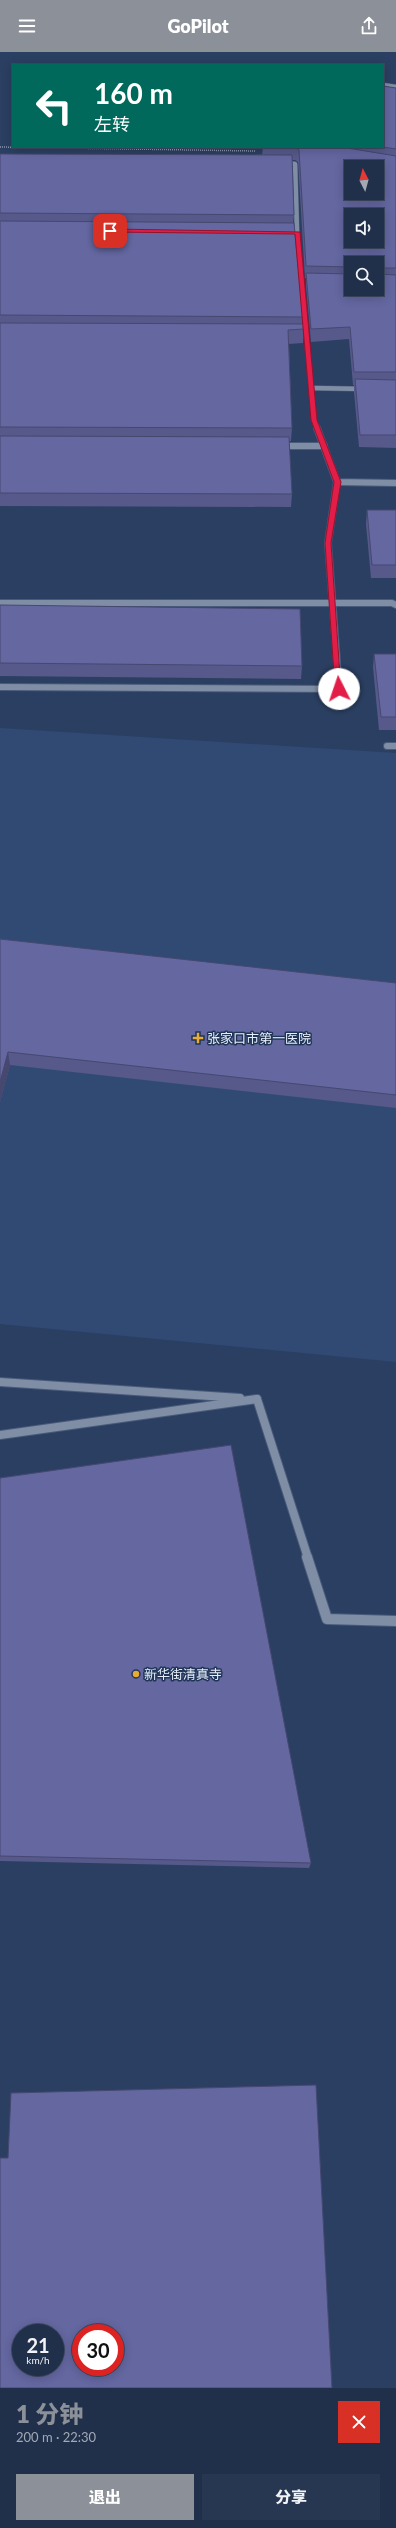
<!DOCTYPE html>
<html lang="zh">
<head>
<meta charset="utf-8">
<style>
	body { margin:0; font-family:Lato,"Noto Sans SC",sans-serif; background:#283751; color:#f1f3f6; height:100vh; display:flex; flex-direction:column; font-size:15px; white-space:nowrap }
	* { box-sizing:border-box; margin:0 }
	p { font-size:13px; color:#a2a9b5 }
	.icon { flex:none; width:22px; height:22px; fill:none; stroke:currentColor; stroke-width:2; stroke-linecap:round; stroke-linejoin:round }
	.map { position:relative; height:2336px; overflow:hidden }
	.side { display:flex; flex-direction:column; background:#202f4a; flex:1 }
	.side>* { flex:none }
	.guide { position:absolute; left:12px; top:12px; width:372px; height:84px; border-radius:0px; box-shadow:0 2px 10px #0003,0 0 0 1px #3d4a62; background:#00695c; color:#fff; overflow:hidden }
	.needle { width:26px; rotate:354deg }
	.buttons { position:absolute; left:344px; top:108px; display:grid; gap:8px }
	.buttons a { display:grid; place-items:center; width:40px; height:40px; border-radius:0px; background:#202f4a; box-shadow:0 2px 10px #0003,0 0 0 1px #3d4a62; font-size:20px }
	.speed { position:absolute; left:12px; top:2272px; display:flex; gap:8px; font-size:20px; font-weight:700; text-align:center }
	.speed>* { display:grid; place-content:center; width:52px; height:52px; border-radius:50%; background:#202f4a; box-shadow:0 2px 10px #0003,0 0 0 1px #3d4a62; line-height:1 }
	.speed small { font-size:10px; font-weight:400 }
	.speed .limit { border:6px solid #d22; background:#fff; color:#111 }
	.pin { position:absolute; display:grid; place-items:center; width:34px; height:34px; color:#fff; margin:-17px; border-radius:8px; box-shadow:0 2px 6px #0006 }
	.me { position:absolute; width:44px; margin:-22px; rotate:356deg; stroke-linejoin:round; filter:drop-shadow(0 0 3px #0008) }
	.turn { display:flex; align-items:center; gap:14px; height:84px; padding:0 16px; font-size:18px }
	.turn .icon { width:52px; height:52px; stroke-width:2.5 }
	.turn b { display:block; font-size:28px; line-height:34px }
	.round { display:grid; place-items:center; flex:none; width:42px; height:42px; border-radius:0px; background:#283751 }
	.headline { display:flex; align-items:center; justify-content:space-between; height:68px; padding:0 16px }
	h1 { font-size:24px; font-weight:800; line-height:30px; color:#8c9099 }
	.cta { display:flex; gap:8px; margin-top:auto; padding:8px 16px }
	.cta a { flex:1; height:46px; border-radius:0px; background:#8c9099; color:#fff; font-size:16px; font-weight:800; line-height:46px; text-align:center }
	.cta a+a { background:#283751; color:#f1f3f6 }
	header { display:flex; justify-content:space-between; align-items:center; height:52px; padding:0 16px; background:#8c9099; color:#fff; font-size:18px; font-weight:800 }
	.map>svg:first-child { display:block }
	.built { fill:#314a73 }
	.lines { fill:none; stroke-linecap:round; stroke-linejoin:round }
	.service-far1-casing { stroke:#495b7a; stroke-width:10 }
	.service-casing { stroke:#495b7a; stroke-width:12 }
	.minor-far1-casing { stroke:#495b7a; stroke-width:5.5 }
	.minor-casing { stroke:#495b7a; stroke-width:8 }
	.path { stroke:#8c9ab1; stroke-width:1.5; stroke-dasharray:1 1; stroke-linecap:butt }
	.service-far1 { stroke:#7f8ea5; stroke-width:8 }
	.service { stroke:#7f8ea5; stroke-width:10 }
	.minor-far1 { stroke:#7f8ea5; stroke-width:4.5 }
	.minor { stroke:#7f8ea5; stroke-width:6 }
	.wall { fill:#56598a; fill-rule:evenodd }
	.shaded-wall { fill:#464870 }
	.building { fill:#6467a0; stroke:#464870; fill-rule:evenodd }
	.route { fill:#e11d48; stroke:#92132f }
	.poi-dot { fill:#e6ac36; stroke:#213557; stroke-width:1.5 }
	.labels { text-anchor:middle; stroke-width:3; stroke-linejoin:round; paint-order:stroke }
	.poi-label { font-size:13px; fill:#e6eefb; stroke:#213557; text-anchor:start }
</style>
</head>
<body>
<header><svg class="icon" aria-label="menu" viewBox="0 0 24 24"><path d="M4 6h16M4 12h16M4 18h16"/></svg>GoPilot<svg class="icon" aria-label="share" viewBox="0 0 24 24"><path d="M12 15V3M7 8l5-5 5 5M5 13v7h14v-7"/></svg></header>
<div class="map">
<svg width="396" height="2336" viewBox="0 0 396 2336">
	<rect width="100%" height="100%" fill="#2b3f62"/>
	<!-- built -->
	<polygon class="built" points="0,676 396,701 396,1310 0,1272"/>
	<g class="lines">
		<defs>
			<g id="service-far1">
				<polyline points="0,1330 240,1346"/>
				<polyline points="257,1347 308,1506"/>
				<polyline points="0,1383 257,1347"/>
			</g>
			<polyline id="service" points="307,1505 327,1567 396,1569"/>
			<g id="minor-far1">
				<polyline points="383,33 396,35"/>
				<polyline points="283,111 295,112 297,180"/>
				<polyline points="285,180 297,180 314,368 317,377"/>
				<polyline points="311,336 365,337"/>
			</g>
			<g id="minor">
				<polyline points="317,376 337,430 396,431"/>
				<polyline points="279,394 324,394"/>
				<polyline points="0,551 392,551 396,553"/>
				<polyline points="0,635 339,637 328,491 337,430"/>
				<polyline points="387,694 396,694"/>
			</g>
		</defs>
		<!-- service-far1 casing -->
		<use href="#service-far1" class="service-far1-casing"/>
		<!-- service casing -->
		<use href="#service" class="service-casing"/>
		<!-- minor-far1 casing -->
		<use href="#minor-far1" class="minor-far1-casing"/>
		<!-- minor casing -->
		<use href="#minor" class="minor-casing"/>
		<!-- path -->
		<polyline class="path" points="0,95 255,99"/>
		<!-- service-far1 -->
		<use href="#service-far1" class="service-far1"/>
		<!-- service -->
		<use href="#service" class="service"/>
		<!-- minor-far1 -->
		<use href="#minor-far1" class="minor-far1"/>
		<!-- minor -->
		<use href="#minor" class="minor"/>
	</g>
	<!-- wall -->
	<g class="wall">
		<path d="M383 34 396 36V396L359 395 354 340V333H353L349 287 311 290 306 234V226H305L298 110 295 108H292L294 163 293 171 303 265 302 272 304 277 303 291 289 292 292 376 291 389H289L292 442 291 455 0 454V102L262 103 263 95H383ZM351 211H377V237H351Z"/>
		<polygon points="367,458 396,458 396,526 371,526 366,472"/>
		<polygon points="0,553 302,614 301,627 0,624"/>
		<polygon points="374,602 396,602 396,678 379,678 373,615"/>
		<polygon points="0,887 396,931 396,1056 10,1013 0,1050"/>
		<polygon points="0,1426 311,1811 309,1816 0,1809"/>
	</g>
	<!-- shaded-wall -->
	<polygon class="shaded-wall" points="8,1000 10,1013 0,1050 0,1030"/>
	<!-- building -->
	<g class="building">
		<polygon points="383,34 396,36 396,97 383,95"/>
		<path d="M263 95H341L396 104V216H377V211H351V215L306 214 299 98 296 96ZM351 115H377V141H351ZM351 163H377V189H351Z"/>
		<polygon points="0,102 292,103 294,163 0,161"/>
		<polygon points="0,169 294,171 303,265 0,263"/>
		<polygon points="306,221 351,222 351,237 377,237 377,221 378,222 396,223 396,320 354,320 350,275 311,277"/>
		<polygon points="0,271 304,272 304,277 288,278 292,376 0,375"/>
		<polygon points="355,327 396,328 396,383 360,383"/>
		<polygon points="0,384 289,385 292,442 0,441"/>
		<polygon points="367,458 396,458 396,513 372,513"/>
		<polygon points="0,553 300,557 302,614 0,611"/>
		<polygon points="374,602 396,602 396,665 381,665"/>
		<polygon points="0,887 396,931 396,1043 8,1000 0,1030"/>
		<polygon points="231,1393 311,1811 0,1804 0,1426"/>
		<path d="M316 2033 332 2336H0V2106H8L11 2041ZM21 2281H55V2315H21ZM81 2281H115V2315H81Z"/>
	</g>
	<!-- route -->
	<polygon class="route" points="110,177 300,180 317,368 341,430 331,491 341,639 335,637 325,491 334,430 311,368 295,182 108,180"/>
	<!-- markers -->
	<g class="poi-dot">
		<path d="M196 980h4v4h4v4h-4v4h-4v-4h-4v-4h4z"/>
		<circle cx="136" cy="1622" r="4"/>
	</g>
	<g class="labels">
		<!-- poi labels -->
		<g class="poi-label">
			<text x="207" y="991">张家口市第一医院</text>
			<text x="144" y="1627">新华街清真寺</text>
		</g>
	</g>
</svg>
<div class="buttons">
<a><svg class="needle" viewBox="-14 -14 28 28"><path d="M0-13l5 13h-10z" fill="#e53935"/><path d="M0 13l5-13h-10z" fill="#a2a9b5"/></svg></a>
<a><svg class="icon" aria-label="sound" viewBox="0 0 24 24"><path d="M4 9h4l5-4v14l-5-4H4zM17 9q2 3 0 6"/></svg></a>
<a><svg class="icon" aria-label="search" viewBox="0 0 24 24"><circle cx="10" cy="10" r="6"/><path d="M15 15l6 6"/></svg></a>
</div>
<div class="speed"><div>21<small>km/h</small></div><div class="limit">30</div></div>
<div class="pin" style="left:110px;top:179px;background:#d93025"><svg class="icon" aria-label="arrive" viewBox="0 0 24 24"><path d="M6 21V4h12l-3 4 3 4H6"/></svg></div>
<svg class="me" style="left:339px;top:637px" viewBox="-20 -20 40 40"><circle r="19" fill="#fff"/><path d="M0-13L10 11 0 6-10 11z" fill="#e11d48"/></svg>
<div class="guide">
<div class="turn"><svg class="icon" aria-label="left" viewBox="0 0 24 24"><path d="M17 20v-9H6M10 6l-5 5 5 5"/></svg><div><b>160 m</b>左转</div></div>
</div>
</div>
<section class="side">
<div class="headline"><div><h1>1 分钟</h1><p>200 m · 22:30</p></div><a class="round" style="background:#d93025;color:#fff"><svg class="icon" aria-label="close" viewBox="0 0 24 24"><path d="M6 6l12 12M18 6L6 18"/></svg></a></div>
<div class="cta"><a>退出</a><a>分享</a></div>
</section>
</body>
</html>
